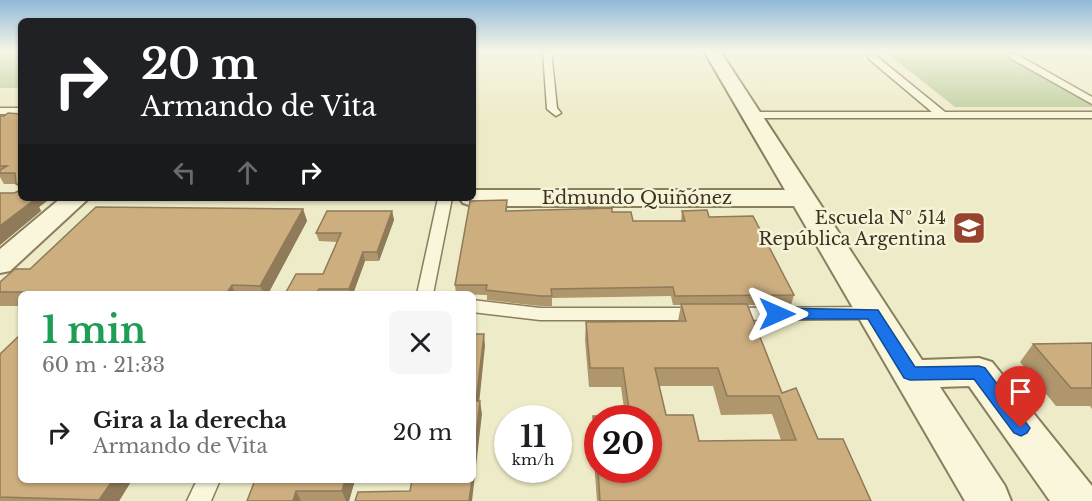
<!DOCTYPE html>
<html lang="es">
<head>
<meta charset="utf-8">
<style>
	body { margin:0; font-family:"Libre Baskerville",serif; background:#f6f6f6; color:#202124; height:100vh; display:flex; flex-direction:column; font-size:22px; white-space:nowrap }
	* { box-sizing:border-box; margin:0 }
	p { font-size:20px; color:#757577 }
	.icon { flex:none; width:33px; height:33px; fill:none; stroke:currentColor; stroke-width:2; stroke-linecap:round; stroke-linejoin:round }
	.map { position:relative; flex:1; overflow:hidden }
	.drawer { position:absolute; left:18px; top:291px; width:458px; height:192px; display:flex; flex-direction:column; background:#fff; border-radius:9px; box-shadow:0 2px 4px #0004 }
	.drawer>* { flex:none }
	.banner { position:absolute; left:18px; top:18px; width:458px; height:183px; border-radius:9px; box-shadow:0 2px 4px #0004; background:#202124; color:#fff; overflow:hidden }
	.speed { position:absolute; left:494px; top:405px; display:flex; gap:12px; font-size:30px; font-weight:700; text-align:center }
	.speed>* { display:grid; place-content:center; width:78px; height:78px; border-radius:50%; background:#fff; box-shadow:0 2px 4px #0004; line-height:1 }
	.speed small { font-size:15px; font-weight:400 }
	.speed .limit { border:9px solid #d22; background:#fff; color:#111 }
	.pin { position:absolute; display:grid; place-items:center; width:51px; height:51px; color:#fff; margin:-62px -26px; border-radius:50% 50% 50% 0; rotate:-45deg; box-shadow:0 0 6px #0007 }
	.pin .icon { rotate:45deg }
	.me { position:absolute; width:66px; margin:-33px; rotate:90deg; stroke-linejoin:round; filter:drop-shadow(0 0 4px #0008) }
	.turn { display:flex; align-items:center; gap:21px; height:126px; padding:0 24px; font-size:27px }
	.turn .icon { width:78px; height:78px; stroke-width:2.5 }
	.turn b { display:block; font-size:42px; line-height:51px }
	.lanes { display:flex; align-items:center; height:57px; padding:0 24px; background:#0003; justify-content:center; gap:30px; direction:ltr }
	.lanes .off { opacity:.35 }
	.round { display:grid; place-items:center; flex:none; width:63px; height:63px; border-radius:9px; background:#f6f6f6 }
	.summary { display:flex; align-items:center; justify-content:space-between; height:102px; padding:0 24px }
	h1 { font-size:36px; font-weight:700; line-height:45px; color:#1e9e55 }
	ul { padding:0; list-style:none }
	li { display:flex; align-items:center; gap:18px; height:78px; padding:0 24px }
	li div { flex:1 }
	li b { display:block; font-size:22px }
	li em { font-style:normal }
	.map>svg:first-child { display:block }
	.green { fill:#bdcd9c }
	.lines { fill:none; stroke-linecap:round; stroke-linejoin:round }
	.service-casing { stroke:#8a7e5d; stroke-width:3 }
	.minor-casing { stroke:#8a7e5d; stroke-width:4 }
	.service { fill:#f9f6dc; fill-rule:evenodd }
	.minor { fill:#f9f6dc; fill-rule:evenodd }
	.wall { fill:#af966d; fill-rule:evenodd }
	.shaded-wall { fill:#8f7a59 }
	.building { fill:#ccae7f; stroke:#8f7a59; stroke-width:1.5; fill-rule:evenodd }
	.route { fill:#1a73e8; stroke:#114b97; stroke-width:1.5 }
	.labels { text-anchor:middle; stroke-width:5; stroke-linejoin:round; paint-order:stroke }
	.street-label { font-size:18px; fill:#3b3320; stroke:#f6f3d8 }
	.poi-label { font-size:18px; fill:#3b3320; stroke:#f6f3d8; text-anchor:end }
</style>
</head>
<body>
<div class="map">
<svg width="1092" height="501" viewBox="0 0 1092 501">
	<rect width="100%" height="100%" fill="#eeebc8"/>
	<!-- green -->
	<g class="green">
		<rect x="0" y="51" width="21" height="37"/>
		<polygon points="884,51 998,51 1092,101 1092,107 955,107"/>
	</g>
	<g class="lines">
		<defs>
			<g id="service">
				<polygon points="543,51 551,51 557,108 561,113 556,116 547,109"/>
				<polygon points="1010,54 1016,54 1092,97 1092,104 1010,58"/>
				<polygon points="869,55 875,55 945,112 1092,112 1092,118 749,118 744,115 749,112 932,112 869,59"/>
				<rect x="0" y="108" width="21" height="6"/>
				<polygon points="438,198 452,198 433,294 417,294"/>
				<polygon points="472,300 540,308 700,308 706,310 709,314 706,318 700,320 540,320 472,312"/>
				<polygon points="873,307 879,309 882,313 879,317 873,319 730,320 724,318 721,314 724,310 730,308"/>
				<polygon points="197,480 220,480 211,501 187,501"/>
			</g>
			<g id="minor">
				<polygon points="704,51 720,51 922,360 979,358 992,362 1092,486 1092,501 1050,501 969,386 940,387 1005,486 1011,501 965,501 794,206 472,206 463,203 459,198 472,198 472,190 785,190"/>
				<polygon points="61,198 89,198 10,271 0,273 0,249"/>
			</g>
		</defs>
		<!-- service casing -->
		<use href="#service" class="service-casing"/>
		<!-- minor casing -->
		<use href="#minor" class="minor-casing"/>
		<!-- service -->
		<use href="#service" class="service"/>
		<!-- minor -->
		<use href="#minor" class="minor"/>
	</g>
	<!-- wall -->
	<g class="wall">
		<polygon points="8,113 21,114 21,198 51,198 39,207 41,211 0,245 0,193 14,193 20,190 16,184 4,184 0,177 0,116 4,116"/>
		<polygon points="303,209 307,221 268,294 21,294 21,306 0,306 0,282 30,269"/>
		<polygon points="392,211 394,220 379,261 365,261 353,294 285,294 323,274 337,242 319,241 316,233"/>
		<path d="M682 211 709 217 794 295 791 305H747L782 393 818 439 871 501H597L592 434 593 416H625L621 387H589L585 340 586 322 678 321 681 305H673L671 296 552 298V306H540L487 300V295L456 294 455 285 612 212 633 221H681ZM659 386H713L721 415 772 414 781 440 699 441 666 415ZM597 418 648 470H597Z"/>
		<polygon points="1092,343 1092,409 1090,406 1056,406 1020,362 1033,344"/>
		<polygon points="0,354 132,480 119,501 0,501"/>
		<polygon points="255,480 355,480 349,501 247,501"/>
	</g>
	<!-- shaded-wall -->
	<g class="shaded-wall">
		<polygon points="29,198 51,198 39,207 41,211 0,245 0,226"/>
		<polygon points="303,209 307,221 268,294 264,294 260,286"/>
		<polygon points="392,211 394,220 379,261 377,252"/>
		<polygon points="363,252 365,261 353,294 351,294 349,289"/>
		<polygon points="232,285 235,294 226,294"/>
		<polygon points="484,334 485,346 478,414 476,401"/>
		<polygon points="480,401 482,414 472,501 469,501 472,480 472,471"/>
		<polygon points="113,480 132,480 119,501 100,501 99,500"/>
		<polygon points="345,480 355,480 349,501 346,501 342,491"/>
		<polygon points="296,491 301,501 293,501"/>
	</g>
	<!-- building -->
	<g class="building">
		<polygon points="8,113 21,114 21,185 16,184 15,173 0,173 0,170 7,166 0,166 0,116 4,116"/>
		<polygon points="21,190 21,198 29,198 27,200 34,200 0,226 0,193 14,193"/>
		<polygon points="507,200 506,211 612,208 612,212 631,212 633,221 685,221 682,211 707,210 709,217 753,216 794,295 675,296 673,287 551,289 552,296 540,296 486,290 487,285 455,285 470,201"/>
		<polygon points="96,207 303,209 260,286 232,285 226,294 146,294 148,292 0,292 0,282 15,269 30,269"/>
		<polygon points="327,211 392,211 377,252 363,252 349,289 319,289 316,294 285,294 296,274 323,274 341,233 316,233"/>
		<path d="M681 304H747L782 393 796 388 818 439H843L871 501H600L598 470H648V418H597V460L593 416H630L623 368H590L586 322 686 321ZM655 368H718L727 396H779L796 440 699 441 693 415H666Z"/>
		<polygon points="21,334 21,480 113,480 99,500 0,497 0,354"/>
		<polygon points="472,334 484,334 476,401 480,401 472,471"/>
		<polygon points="1092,343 1092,388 1071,388 1033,344"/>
		<polygon points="255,480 345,480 342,491 296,491 293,501 247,501"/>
		<polygon points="412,480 472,480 469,501 355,501 358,492 410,491"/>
	</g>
	<!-- sky -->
	<linearGradient id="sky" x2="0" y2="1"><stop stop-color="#8fbad8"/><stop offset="0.42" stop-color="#f7f6e6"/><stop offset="1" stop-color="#f7f6e6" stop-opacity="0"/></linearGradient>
	<rect width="1092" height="121" fill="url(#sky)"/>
	<!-- route -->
	<polygon class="route" points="777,308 878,310 915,367 979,366 985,368 1030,428 1027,433 1021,436 1014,433 974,379 910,380 904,378 868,319 777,319 772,317 770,314 772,310"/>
	<!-- icons -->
	<defs>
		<symbol id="school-square" viewBox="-11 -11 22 22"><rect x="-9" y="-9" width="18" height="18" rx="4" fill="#98432e" stroke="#f6f3d8"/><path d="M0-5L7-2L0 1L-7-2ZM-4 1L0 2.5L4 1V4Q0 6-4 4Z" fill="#fff"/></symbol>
	</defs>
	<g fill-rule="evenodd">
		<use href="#school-square" x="950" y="209" width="38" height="38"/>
	</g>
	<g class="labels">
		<!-- street labels -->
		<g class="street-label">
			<text x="637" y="204">Edmundo Quiñónez</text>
		</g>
		<!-- poi labels -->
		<g class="poi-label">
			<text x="946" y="224">Escuela Nº 514<tspan x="946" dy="21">República Argentina</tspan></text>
		</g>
	</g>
</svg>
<div class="speed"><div>11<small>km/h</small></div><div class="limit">20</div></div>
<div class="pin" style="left:1021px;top:428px;background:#d93025"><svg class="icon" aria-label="arrive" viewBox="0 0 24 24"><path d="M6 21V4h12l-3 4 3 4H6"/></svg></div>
<svg class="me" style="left:777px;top:314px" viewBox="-20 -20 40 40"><path d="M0-17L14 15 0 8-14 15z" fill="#1a73e8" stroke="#fff" stroke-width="4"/></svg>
<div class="banner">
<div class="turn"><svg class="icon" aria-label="right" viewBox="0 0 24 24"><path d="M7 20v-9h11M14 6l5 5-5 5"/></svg><div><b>20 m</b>Armando de Vita</div></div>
<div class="lanes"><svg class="icon off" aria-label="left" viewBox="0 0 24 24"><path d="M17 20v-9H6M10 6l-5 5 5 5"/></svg><svg class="icon off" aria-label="ahead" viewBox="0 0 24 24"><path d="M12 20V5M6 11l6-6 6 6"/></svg><svg class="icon" aria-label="right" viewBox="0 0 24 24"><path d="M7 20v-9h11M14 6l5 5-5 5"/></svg></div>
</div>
<section class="drawer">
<div class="summary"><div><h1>1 min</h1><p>60 m · 21:33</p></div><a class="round"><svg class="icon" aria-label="close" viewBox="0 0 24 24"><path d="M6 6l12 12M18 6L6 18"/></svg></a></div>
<ul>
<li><svg class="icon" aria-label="right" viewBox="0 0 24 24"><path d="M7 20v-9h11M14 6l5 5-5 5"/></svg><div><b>Gira a la derecha</b><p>Armando de Vita</p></div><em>20 m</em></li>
</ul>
</section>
</div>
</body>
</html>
